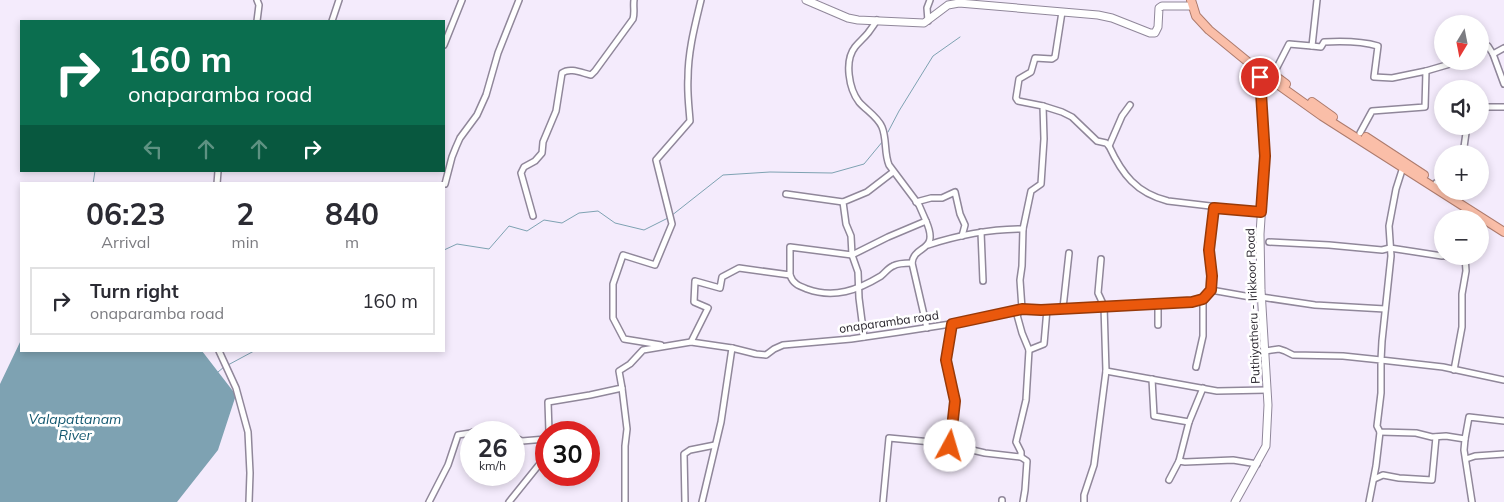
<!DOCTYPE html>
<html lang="en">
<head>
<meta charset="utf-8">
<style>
	body { margin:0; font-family:Mulish,sans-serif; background:#f7f7f7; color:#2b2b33; height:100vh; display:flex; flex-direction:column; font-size:19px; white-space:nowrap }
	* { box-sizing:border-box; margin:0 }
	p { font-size:16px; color:#7c7c81 }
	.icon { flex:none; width:28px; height:28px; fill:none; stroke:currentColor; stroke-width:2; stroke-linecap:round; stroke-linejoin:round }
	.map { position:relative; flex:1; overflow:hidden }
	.drawer { position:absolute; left:20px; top:182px; width:425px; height:170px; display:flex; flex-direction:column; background:#fff; border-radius:0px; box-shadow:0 2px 8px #0003 }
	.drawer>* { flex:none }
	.banner { position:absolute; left:20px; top:20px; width:425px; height:152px; border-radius:0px; box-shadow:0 2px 8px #0003; background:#0b6e4f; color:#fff; overflow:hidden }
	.needle { width:32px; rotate:190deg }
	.fabs { position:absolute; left:1434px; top:15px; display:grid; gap:10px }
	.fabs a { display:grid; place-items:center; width:55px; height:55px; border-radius:50%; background:#fff; box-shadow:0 2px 8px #0003; font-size:25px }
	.speed { position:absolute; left:460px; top:421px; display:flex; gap:10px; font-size:25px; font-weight:700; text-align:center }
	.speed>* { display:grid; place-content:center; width:65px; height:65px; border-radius:50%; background:#fff; box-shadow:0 2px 8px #0003; line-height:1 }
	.speed small { font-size:12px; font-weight:400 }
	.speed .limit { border:8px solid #d22; background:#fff; color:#111 }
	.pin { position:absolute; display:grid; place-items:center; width:42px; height:42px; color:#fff; margin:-21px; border:2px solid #fff; border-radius:50%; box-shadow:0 1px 5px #0007 }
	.me { position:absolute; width:55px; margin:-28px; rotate:6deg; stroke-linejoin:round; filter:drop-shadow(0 0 4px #0008) }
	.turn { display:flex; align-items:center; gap:18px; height:105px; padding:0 25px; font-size:22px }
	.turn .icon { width:65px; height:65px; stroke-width:2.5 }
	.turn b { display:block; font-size:35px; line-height:42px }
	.lanes { display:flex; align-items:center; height:48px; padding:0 25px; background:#0003; justify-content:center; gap:25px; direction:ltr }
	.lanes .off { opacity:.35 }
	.eta { display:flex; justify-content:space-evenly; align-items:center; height:85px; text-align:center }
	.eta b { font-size:30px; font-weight:700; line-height:35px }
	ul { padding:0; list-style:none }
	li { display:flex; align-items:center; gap:15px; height:68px; margin:0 10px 8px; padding:0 15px; border:2px solid #e1e1e2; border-radius:0px }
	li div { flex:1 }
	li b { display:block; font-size:19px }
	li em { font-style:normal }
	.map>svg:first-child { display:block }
	.water { fill:#7ea2b2 }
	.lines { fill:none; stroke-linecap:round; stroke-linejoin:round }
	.stream { stroke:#7ea2b2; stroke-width:1 }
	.minor-casing { stroke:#90879a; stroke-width:8 }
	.secondary-casing { stroke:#90879a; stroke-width:9 }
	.trunk-casing { stroke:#ad7b6d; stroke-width:10 }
	.minor { stroke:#fff; stroke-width:5 }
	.secondary { stroke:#fff; stroke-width:7 }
	.trunk { stroke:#fabea8; stroke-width:8 }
	.route-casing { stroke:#983908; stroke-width:12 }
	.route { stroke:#ea580c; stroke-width:9 }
	.labels { text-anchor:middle; stroke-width:5; stroke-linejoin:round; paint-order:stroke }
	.street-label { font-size:12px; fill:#231f27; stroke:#fff }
	.water-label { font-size:14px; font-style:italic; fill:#135870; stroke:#fff }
</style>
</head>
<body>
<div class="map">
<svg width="1504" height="502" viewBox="0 0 1504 502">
	<rect width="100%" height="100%" fill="#f4ebfc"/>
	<!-- water -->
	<polygon class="water" points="21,340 21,351 202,351 236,395 218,450 177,502 0,502 0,384"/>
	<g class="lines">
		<!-- stream -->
		<g class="stream">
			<polyline points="888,132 899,111 933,56 960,37"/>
			<polyline points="93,184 95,171"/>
			<polyline points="671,216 723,175 770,172 832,173 864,164 883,141"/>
			<polyline points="444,250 457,244 489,249 509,226 527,231 544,220 562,223 579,213 598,211 615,223 644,230 668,218"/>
			<polyline points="228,365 254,351"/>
			<polyline points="218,372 224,367"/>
		</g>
		<defs>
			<g id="minor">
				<polyline points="257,0 259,5 257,21"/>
				<polyline points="332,21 339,0"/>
				<polyline points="928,21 927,8 930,0"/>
				<polyline points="444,45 462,0"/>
				<path d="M1312 46 1321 47 1324 42C1342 41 1361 41 1378 46L1374 77 1392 78 1426 71 1425 107 1372 111 1360 133"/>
				<polyline points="1480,48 1488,46 1493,54"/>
				<polyline points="1504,48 1493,54 1504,84"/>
				<polyline points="1426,71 1450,64 1450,61"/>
				<polyline points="1272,77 1289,44 1312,46 1317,0"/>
				<path d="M1043 106 1062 112 1072 117 1097 141 1106 143 1109 146C1122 174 1136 193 1168 201L1261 212"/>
				<polyline points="1480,107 1504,107"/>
				<polyline points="1109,146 1122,116 1130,105"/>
				<polyline points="1463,154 1467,126"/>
				<polyline points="1403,167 1396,189 1389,226 1391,256 1382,341 1381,360 1443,367 1504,380"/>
				<polyline points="1436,183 1442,182"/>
				<polyline points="217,184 218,171"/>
				<polyline points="445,184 452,157 456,147 460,138 477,115 486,95 498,53 519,0"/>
				<polyline points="786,194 843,202"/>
				<polyline points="916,202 931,198 942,198 955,192 960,214 965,225 962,236"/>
				<path d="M533 216 521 173 524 167 535 161 542 153 543 142 556 111 562 73C570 67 582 73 591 75L595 71 633 19C635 12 633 7 634 0"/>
				<path d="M926 221C940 253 914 244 912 263L927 328"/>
				<polyline points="981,232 983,281"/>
				<polyline points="1269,242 1329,245 1382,250 1390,248 1442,256"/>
				<path d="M928 245C959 235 991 229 1023 229"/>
				<polyline points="1445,256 1464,259"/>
				<path d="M790 275C793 284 799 286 807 289 834 299 858 290 881 276 885 273 888 268 893 266 898 263 906 263 912 263"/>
				<polyline points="1211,290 1212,276 1209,250 1214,207"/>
				<polyline points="1261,297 1315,305 1385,309"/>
				<polyline points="1158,304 1158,325"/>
				<polyline points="1063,308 1069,253"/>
				<polyline points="1047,309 1044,344 1029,350 1022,333 1017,315 1022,309 1020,280 1022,266 1023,229 1031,191 1041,184 1044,139 1043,106 1018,101 1016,98 1019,79 1031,72 1035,58 1052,59 1055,57 1062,12"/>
				<polyline points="864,337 859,298 858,272 852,255 851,236 846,224 843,202 867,192 893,172"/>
				<polyline points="691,342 732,348"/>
				<path d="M661 345 624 339 613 318V284L623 255 655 265 672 224 656 160 690 121C689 107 687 92 688 78 688 51 695 25 701 0"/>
				<polyline points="219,351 236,388 248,432 250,473 249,502"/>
				<polyline points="1265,351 1279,349 1285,351 1293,355 1343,356 1381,360 1381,393 1377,426 1380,432 1416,433 1432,437 1446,436 1465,439 1464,450 1472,502"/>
				<polyline points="1196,367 1203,336 1203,299"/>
				<polyline points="1454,370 1462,327 1462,294 1466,271 1465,256"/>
				<polyline points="1106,371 1217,391 1267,390"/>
				<polyline points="1152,379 1154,416 1189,422 1203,388"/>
				<polyline points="622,388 627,429 625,446 625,502"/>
				<polyline points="473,432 493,429 502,432"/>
				<path d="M549 432 548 402 590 395 622 388 619 371 630 364 643 350 691 342 708 308 694 302 695 281 720 288 722 277 739 268 790 275V247L852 255 888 237 926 221 919 205 889 165C884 153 887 139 882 127 878 117 866 110 859 102 849 89 844 61 855 47 859 42 864 38 868 33 871 29 874 25 877 20"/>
				<polyline points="514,437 522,441 546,439"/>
				<polyline points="1465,439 1469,417 1504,421"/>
				<polyline points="950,446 955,401 946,360 952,324"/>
				<polyline points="1021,457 1021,452 1016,442 1026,400 1029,350"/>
				<polyline points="1466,459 1475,456 1504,454"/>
				<polyline points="1179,461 1189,422"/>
				<polyline points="1374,479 1383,475 1399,478 1432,480 1436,437"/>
				<polyline points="1169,480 1179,461 1185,462 1233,460 1257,464"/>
				<polyline points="429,502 448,465 458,435 471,433"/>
				<polyline points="509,502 546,456"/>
				<polyline points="685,502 684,454 690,450 715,445"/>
				<polyline points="702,502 721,422 732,348 756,354 766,355 774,349 783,345 851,339 899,332 970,321 1022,309 1041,310 1125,305 1192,303 1203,299 1211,290 1262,299"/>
				<polyline points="883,502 889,438 942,443 985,453 1021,457 1027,461 1025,490 1023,502"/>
				<polyline points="1002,502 1002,500"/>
				<polyline points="1084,502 1084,495 1094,465 1106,371 1104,306 1098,293 1101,259"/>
				<polyline points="1369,502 1376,466 1380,432"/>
			</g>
			<g id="secondary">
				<polyline points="806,0 848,18 858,20 924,23 948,5 959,3 1098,15 1112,18 1150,33 1155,33 1158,27 1159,8 1162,6 1193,6"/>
				<polyline points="1235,502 1266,446 1268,405 1261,290 1260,234 1265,156 1259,71"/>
			</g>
			<g id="trunk">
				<polyline points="1191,0 1196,16 1209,30 1259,71 1322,116 1504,232"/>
				<polyline points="1263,67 1286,84"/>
				<polyline points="1312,102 1333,117"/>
				<polyline points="1366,137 1424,175"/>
			</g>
		</defs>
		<!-- minor casing -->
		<use href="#minor" class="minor-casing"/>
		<!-- secondary casing -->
		<use href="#secondary" class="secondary-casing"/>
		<!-- trunk casing -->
		<use href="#trunk" class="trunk-casing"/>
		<!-- minor -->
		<use href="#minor" class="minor"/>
		<!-- secondary -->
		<use href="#secondary" class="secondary"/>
		<!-- trunk -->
		<use href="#trunk" class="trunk"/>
	</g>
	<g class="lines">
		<defs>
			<polyline id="route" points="950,446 955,401 946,360 952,324 1022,309 1041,310 1192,302 1203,299 1211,290 1212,276 1209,250 1214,208 1261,212 1265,156 1260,77"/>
		</defs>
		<!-- route casing -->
		<use href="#route" class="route-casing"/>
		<!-- route -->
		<use href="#route" class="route"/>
	</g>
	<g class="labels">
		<!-- street labels -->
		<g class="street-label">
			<text transform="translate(1253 306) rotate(-92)" y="4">Puthiyatheru - Irikkoor Road</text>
			<text transform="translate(889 322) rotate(-8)" y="4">onaparamba road</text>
		</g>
		<!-- water labels -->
		<g class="water-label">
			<text x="75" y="424">Valapattanam<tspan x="75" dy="16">River</tspan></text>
		</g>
	</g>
</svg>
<div class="fabs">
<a><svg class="needle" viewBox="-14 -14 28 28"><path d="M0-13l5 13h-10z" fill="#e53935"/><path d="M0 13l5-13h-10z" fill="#7c7c81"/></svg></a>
<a><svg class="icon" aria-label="sound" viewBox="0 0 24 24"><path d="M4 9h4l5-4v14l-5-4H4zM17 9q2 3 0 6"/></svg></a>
<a>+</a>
<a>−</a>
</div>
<div class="speed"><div>26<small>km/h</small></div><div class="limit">30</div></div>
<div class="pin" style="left:1260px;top:77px;background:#d93025"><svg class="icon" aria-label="arrive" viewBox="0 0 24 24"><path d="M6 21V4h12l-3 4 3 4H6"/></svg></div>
<svg class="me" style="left:950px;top:446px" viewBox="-20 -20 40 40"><circle r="19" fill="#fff"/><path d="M0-13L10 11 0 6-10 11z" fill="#ea580c"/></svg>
<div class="banner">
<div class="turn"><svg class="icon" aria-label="right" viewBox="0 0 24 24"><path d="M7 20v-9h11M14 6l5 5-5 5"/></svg><div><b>160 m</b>onaparamba road</div></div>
<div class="lanes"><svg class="icon off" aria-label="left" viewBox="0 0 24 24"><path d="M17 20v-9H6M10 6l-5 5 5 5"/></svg><svg class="icon off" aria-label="ahead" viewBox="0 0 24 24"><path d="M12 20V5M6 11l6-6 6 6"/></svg><svg class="icon off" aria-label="ahead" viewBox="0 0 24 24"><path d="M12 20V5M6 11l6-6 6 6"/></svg><svg class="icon" aria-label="right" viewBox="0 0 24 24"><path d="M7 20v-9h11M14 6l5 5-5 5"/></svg></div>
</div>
<section class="drawer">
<div class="eta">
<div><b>06:23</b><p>Arrival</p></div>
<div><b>2</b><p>min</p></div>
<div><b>840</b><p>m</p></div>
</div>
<ul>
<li><svg class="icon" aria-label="right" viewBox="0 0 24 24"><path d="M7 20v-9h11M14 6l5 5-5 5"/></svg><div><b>Turn right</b><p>onaparamba road</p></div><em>160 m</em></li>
</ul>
</section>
</div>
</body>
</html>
